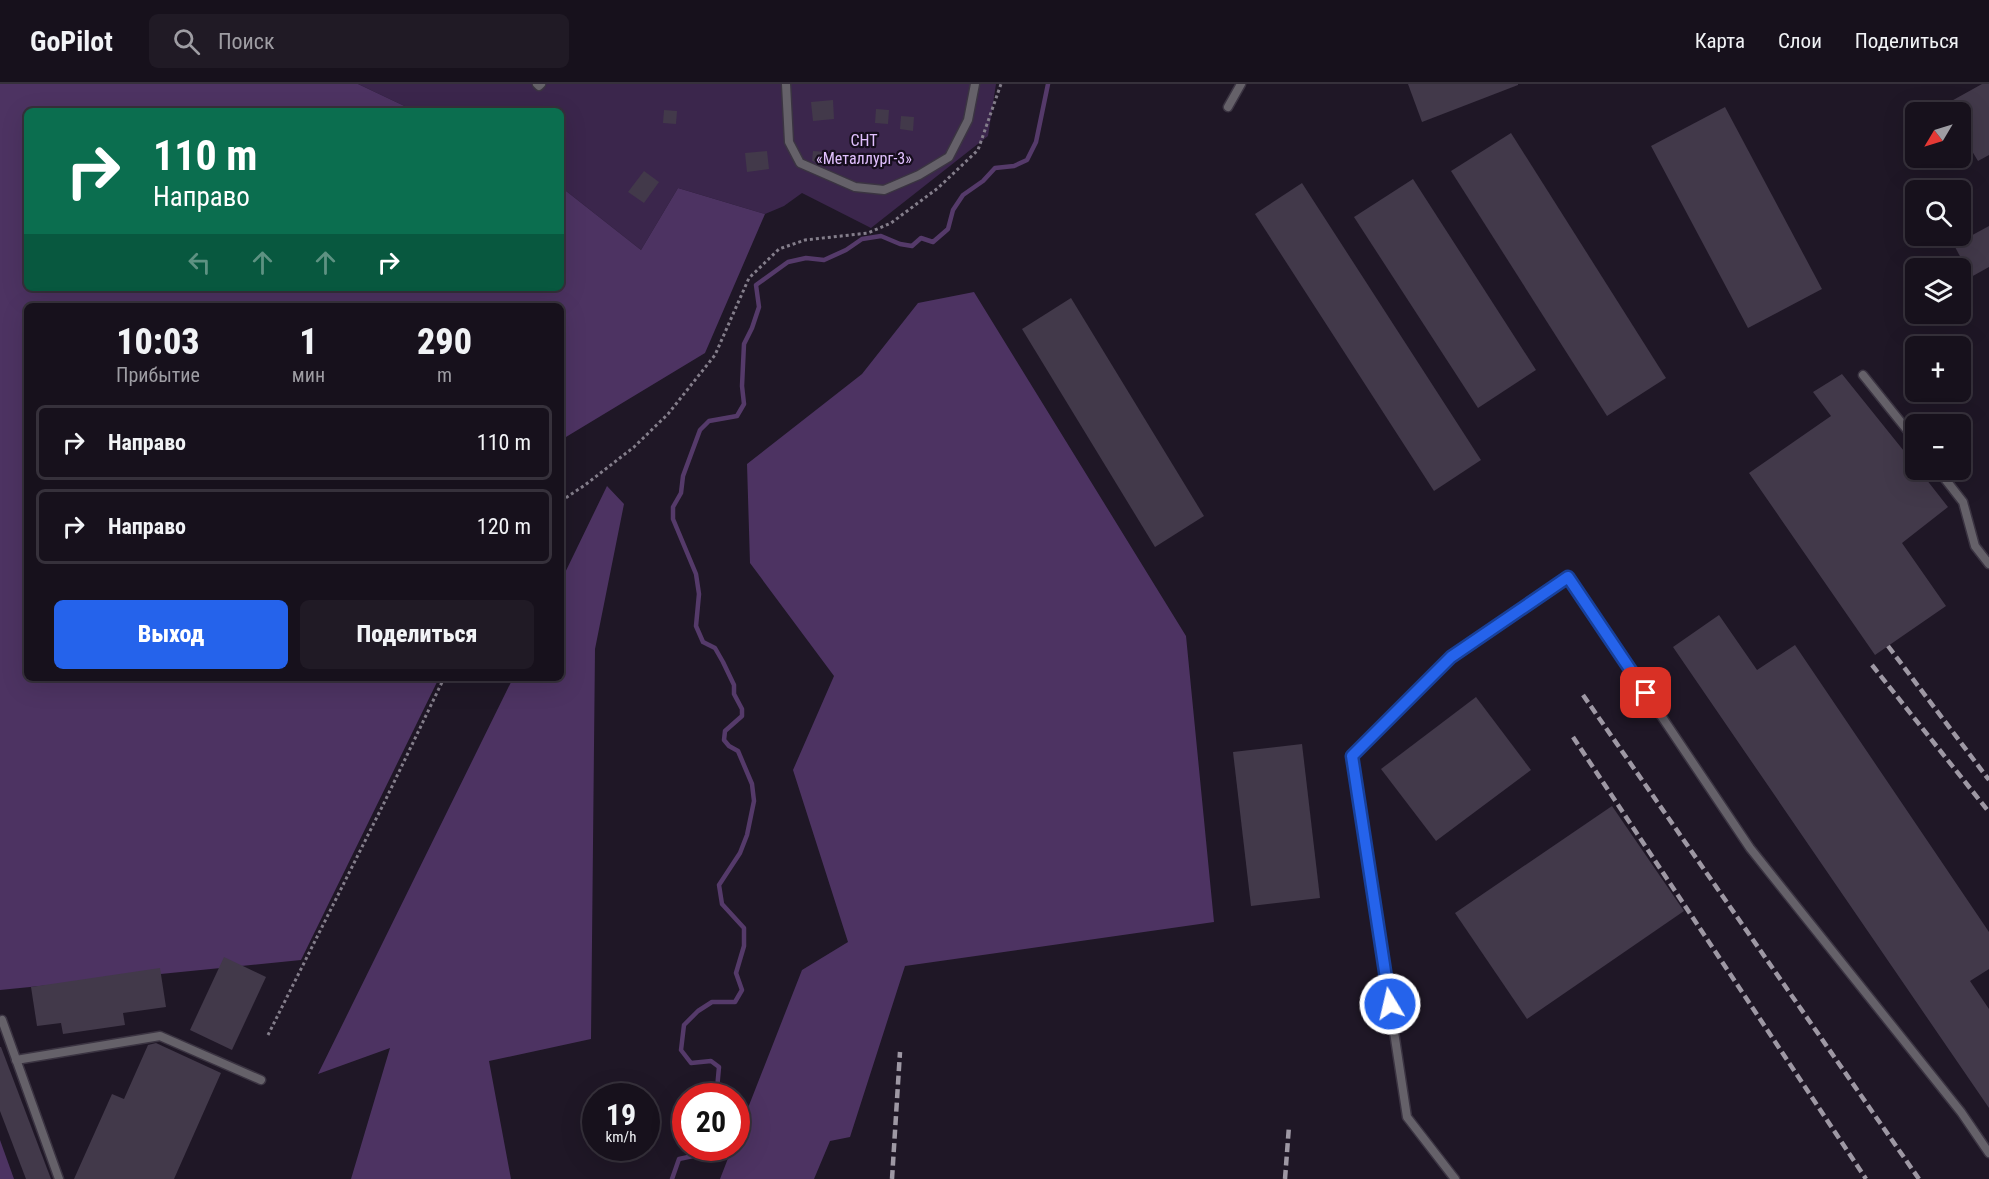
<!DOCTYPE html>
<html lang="ru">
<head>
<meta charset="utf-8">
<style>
	body { margin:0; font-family:"Roboto Condensed",sans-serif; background:#201a25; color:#f1f3f6; height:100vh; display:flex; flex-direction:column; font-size:22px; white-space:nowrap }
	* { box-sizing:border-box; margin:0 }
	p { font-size:20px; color:#9e9da3 }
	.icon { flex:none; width:33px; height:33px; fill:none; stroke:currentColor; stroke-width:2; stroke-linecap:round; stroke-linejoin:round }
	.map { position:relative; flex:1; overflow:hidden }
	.details { position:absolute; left:24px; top:219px; width:540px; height:378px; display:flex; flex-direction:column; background:#17111c; border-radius:9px; box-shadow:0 6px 24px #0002,0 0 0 2px #36313b }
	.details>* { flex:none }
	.guide { position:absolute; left:24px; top:24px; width:540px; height:183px; border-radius:9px; box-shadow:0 6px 24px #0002,0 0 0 2px #36313b; background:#0b6e4f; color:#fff; overflow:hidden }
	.needle { width:39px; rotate:232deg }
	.buttons { position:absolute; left:1905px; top:18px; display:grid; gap:12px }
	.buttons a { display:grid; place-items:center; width:66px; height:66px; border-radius:9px; background:#17111c; box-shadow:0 6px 24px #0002,0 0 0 2px #36313b; font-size:30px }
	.speed { position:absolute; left:582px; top:999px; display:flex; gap:12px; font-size:30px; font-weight:700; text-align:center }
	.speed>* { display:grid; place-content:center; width:78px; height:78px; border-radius:50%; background:#17111c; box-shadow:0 6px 24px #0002,0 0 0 2px #36313b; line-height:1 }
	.speed small { font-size:15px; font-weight:400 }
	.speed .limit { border:9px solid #d22; background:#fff; color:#111 }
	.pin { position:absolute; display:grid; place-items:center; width:51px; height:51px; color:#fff; margin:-26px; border-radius:12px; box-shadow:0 3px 9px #0006 }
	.me { position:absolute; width:66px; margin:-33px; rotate:351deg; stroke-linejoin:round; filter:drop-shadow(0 0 4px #0008) }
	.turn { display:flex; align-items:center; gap:21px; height:126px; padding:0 30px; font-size:27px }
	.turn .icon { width:78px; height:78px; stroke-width:2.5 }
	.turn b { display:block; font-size:42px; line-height:51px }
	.lanes { display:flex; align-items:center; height:57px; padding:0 30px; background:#0003; justify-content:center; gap:30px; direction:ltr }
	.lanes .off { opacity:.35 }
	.eta { display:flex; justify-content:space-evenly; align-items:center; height:102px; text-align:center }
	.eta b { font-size:36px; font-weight:800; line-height:42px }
	.primary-button { display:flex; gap:12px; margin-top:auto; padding:12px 30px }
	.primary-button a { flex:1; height:69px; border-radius:9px; background:#2563eb; color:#fff; font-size:24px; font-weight:800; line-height:69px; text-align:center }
	.primary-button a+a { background:#201a25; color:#f1f3f6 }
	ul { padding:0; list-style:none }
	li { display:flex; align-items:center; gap:18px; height:75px; margin:0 12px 9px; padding:0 18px; border:3px solid #36313b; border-radius:9px }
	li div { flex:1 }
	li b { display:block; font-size:22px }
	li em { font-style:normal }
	header { display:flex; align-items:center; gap:36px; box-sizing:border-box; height:84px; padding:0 30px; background:#17111c; border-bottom:2px solid #36313b }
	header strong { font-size:28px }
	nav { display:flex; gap:33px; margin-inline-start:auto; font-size:21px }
	.search { width:420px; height:54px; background:#201a25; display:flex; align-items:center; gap:15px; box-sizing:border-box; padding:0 21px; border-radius:9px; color:#9e9da3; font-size:22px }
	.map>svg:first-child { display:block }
	.green { fill:#3b264c }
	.forest { fill:#4d3362 }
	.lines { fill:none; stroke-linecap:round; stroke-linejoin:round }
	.stream { stroke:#553a6a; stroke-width:4.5 }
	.building { fill:#42394a }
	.lane-casing { stroke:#3b3442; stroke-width:11 }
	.path { stroke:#847e8b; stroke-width:3; stroke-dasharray:3 3; stroke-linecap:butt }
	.lane { stroke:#656169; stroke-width:8 }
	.rail { stroke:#9e98a4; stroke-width:4.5; stroke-dasharray:9 4.5; stroke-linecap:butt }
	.route-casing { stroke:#184099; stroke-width:15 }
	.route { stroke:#2563eb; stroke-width:10 }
	.labels { text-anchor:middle; stroke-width:4.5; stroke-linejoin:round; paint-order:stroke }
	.park-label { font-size:16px; fill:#e1c0fe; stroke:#160e1d }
</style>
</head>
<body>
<header>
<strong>GoPilot</strong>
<div class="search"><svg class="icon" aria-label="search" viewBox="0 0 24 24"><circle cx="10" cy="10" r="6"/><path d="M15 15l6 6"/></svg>Поиск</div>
<nav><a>Карта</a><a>Слои</a><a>Поделиться</a></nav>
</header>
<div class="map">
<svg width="1989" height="1095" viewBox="0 0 1989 1095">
	<rect width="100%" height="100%" fill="#1f1726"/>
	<!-- green -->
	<polygon class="green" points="358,0 996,0 988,52 871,144 802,109 784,122 765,130 678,104 641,166 561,103 561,27 415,27"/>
	<!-- forest -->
	<g class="forest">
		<polygon points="0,0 358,0 415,27 27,27 27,204 561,204 561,103 641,166 678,104 765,130 705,269 561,356 561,222 27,222 27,594 439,594 301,876 0,906"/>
		<polygon points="974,208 1186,552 1214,838 905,882 850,1053 830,1057 814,1095 720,1095 732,1064 736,1064 737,1052 802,886 848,858 793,686 834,592 750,479 747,380 862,290 918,219"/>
		<polygon points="607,402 624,420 595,565 591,955 489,977 511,1095 351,1095 390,964 318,990 513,594 561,594 561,497"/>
		<polygon points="0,1056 14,1095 0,1095"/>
	</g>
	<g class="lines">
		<!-- stream -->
		<g class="stream">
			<polyline points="711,1012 717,1005 719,983 711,977 691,979 681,966 684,941 698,927 712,918 735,918 742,906 736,889 744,862 744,844 722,820 719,801 740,769 747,751 754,717 752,700 738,667 729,662 724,656 725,647 742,632 742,625 734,610 734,601 723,578 715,564 703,558 696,542 699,510 696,490 673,435 673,423 681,409 683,392 700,346 709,337 737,332 744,320 742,302 744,260 752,244 759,223 756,201 788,178 806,174 824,176 846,166 862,155 881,152 900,160 912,162 921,154 933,158 948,145 953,126 963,111 983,97 995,84 1014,82 1027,76 1036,58 1048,0"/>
			<polyline points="672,1095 679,1075 693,1072 691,1064"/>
		</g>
	</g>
	<!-- building -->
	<g class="building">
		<polygon points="1408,0 1518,0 1518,1 1422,38"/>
		<polygon points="1982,0 1989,0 1989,71 1978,77 1960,47 1960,28 1950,28 1946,20"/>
		<polygon points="833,16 834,35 813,37 811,18"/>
		<polygon points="1725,23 1822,205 1748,244 1651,62"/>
		<polygon points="876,25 889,26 888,40 875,39"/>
		<polygon points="664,26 677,27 676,40 663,39"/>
		<polygon points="901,32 914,33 913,47 900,45"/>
		<polygon points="1511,49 1666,294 1607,332 1451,87"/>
		<polygon points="767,67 769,85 747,88 745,69"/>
		<polygon points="813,67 826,68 825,82 812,77"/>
		<polygon points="644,87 659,98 644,119 628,108"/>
		<polygon points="1413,95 1536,286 1478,324 1354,133"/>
		<polygon points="1302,99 1481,376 1434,407 1255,130"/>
		<polygon points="1989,142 1989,183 1971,193 1954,161"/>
		<polygon points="1071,214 1204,432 1155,463 1022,245"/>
		<polygon points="1842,290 1916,382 1916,386 1919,386 1948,423 1902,459 1946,522 1875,571 1749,389 1831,332 1813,308"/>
		<polygon points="1719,531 1757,586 1795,561 1989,848 1989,885 1970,897 1989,925 1989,1024 1673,563"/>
		<polygon points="1476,613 1531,686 1436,757 1381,685"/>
		<polygon points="1302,660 1320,814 1251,822 1233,668"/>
		<polygon points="1612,722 1684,827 1527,935 1455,829"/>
		<polygon points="224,873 266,893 232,966 190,946"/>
		<polygon points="160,884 166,923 123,929 125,941 63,950 61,939 37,942 31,903"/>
		<polygon points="156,959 221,989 174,1095 74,1095 112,1010 124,1015 148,961"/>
		<polygon points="0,963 1,963 51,1095 26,1095 0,1027"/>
	</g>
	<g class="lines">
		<defs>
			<g id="lane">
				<polyline points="537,0 539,2 541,0"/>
				<polyline points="786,0 789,58 800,79 855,103 884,106 919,91 949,73 968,36 975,0"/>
				<polyline points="1228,23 1241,0"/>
				<polyline points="1863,291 1916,357"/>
				<polyline points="1938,386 1963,418 1975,462 1989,480"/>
				<polyline points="0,937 2,936 59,1095"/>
				<polyline points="16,976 160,952 261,996"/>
				<polyline points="1455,1095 1407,1033 1352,672 1451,573 1568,493 1750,764 1961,1028 1989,1069"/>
			</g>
		</defs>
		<!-- lane casing -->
		<use href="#lane" class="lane-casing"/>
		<!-- path -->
		<g class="path">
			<polyline points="561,417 585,401 634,363 668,330 715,271 749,194 779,165 805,156 868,149 891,139 938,104 978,66 1001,0"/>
			<polyline points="268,951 385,717 444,594"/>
		</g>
		<!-- lane -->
		<use href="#lane" class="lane"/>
		<!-- rail -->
		<g class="rail">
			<polyline points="1888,562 1989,696"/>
			<polyline points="1872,581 1989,728"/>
			<polyline points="1583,611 1919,1095"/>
			<polyline points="1573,653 1866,1095"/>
			<polyline points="892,1095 900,968"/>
			<polyline points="1285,1095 1289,1042"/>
		</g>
	</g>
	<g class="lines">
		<defs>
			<polyline id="route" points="1390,920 1352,672 1451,573 1568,493 1646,609"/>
		</defs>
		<!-- route casing -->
		<use href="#route" class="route-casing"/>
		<!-- route -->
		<use href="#route" class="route"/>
	</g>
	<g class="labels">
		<!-- park labels -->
		<g class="park-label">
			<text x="864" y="62">СНТ<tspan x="864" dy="18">«Металлург-3»</tspan></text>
		</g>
	</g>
</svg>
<div class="buttons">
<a><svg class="needle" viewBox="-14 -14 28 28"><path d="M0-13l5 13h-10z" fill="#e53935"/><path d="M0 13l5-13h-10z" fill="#9e9da3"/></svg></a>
<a><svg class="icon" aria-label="search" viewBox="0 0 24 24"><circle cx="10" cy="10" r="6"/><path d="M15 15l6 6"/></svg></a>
<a><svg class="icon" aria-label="layers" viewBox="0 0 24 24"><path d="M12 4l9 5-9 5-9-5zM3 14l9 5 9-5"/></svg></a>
<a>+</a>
<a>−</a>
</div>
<div class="speed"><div>19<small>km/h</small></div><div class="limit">20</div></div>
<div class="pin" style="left:1646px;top:609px;background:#d93025"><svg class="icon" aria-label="arrive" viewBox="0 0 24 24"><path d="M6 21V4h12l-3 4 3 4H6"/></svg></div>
<svg class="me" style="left:1390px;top:920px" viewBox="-20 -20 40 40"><circle r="17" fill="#2563eb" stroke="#fff" stroke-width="3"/><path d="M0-11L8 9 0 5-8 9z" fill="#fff"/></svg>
<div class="guide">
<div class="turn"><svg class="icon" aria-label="right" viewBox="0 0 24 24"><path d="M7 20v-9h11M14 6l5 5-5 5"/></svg><div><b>110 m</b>Направо</div></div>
<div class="lanes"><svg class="icon off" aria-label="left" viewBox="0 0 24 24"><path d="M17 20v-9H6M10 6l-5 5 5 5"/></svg><svg class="icon off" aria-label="ahead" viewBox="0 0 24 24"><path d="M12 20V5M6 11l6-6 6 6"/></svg><svg class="icon off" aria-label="ahead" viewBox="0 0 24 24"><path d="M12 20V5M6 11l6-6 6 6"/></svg><svg class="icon" aria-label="right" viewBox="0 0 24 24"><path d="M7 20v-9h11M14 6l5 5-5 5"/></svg></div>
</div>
<section class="details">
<div class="eta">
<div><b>10:03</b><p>Прибытие</p></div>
<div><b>1</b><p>мин</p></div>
<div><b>290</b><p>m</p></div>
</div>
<ul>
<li><svg class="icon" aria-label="right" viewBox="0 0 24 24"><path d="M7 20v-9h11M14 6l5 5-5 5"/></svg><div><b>Направо</b></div><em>110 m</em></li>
<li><svg class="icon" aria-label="right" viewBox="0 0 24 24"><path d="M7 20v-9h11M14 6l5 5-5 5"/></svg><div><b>Направо</b></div><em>120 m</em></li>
</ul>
<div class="primary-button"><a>Выход</a><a>Поделиться</a></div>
</section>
</div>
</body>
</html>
